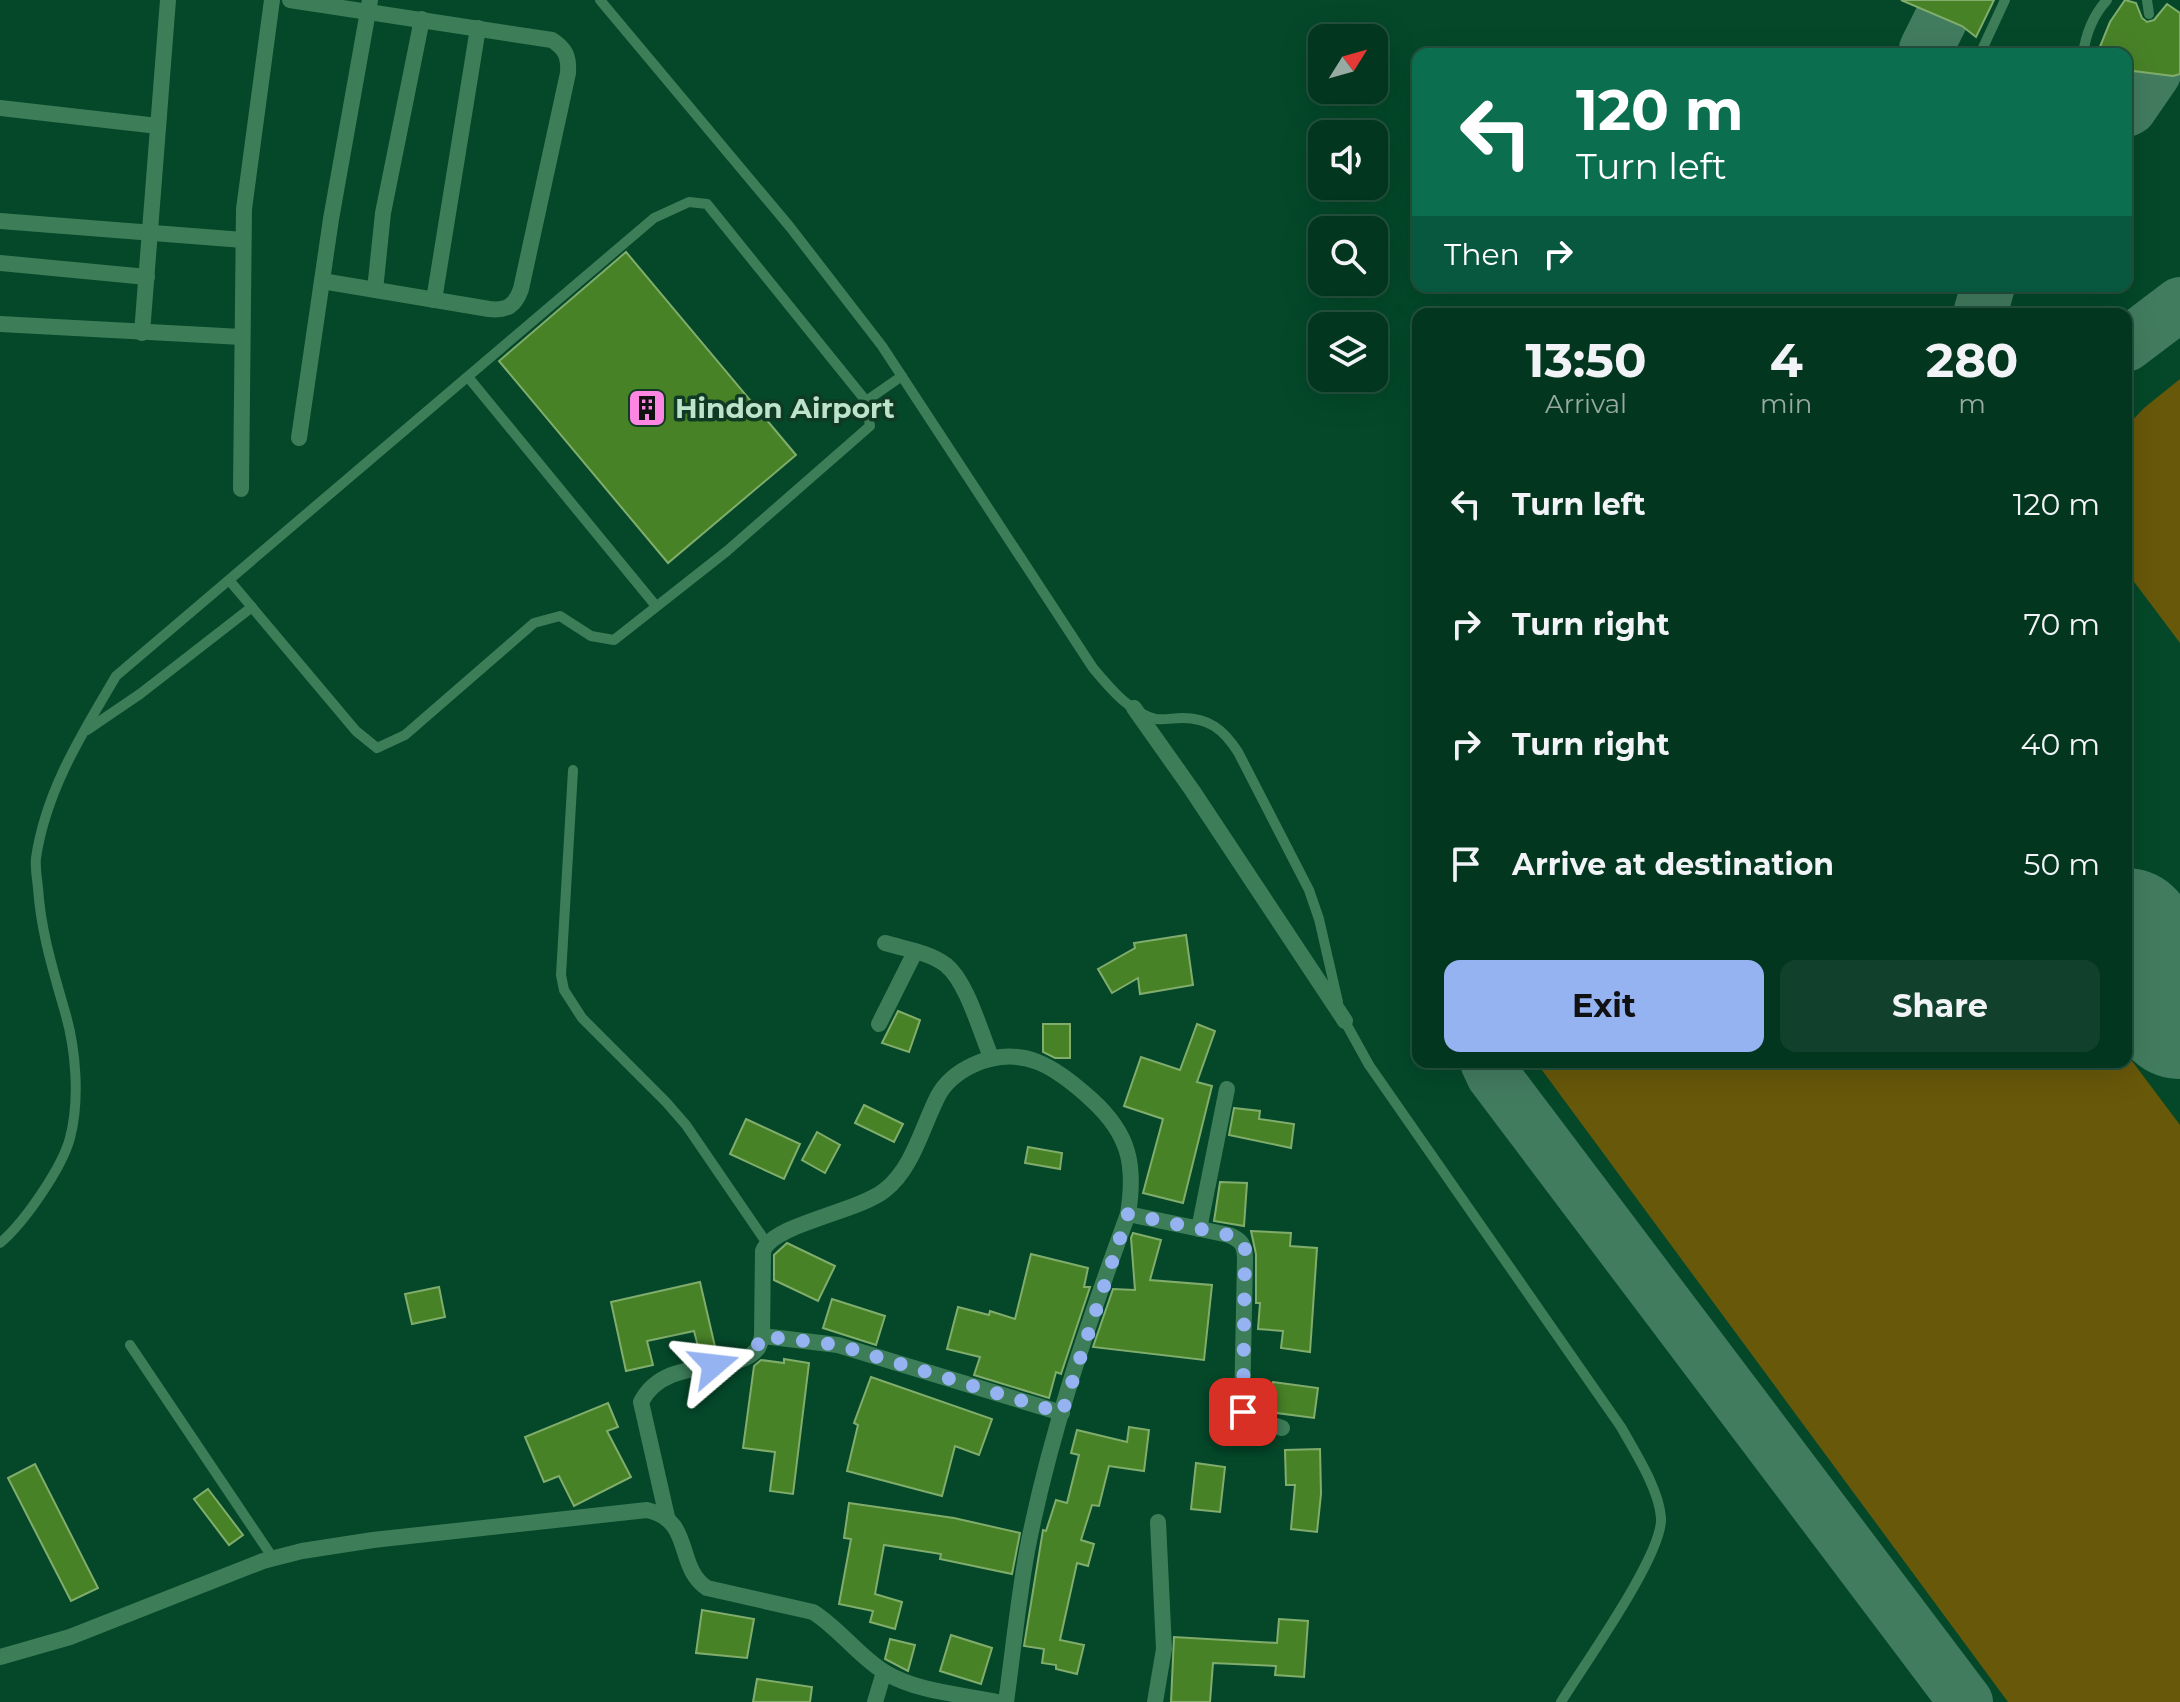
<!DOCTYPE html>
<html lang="en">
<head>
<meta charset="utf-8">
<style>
	body { margin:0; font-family:Montserrat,sans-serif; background:#11412c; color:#f1f3f6; height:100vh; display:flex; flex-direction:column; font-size:30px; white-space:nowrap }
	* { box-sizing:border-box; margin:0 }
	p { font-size:26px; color:#97aba4 }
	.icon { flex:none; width:44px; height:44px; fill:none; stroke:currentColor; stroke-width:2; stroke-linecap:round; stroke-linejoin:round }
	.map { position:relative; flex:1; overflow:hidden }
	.side { position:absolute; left:1412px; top:308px; width:720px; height:760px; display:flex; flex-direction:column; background:#03361f; border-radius:16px; box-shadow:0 8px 32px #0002,0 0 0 2px #24503d }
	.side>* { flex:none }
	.guide { position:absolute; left:1412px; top:48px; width:720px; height:244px; border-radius:16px; box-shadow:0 8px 32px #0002,0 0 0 2px #24503d; background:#0b6e4f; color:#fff; overflow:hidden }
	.needle { width:52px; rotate:53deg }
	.controls { position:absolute; left:1308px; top:24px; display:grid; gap:16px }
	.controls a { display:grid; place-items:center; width:80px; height:80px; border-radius:16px; background:#03361f; box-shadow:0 8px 32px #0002,0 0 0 2px #24503d; font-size:40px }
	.pin { position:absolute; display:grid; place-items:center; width:68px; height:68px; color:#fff; margin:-34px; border-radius:16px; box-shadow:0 4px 12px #0006 }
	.me { position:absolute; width:88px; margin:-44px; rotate:73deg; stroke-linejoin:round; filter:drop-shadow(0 0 6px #0008) }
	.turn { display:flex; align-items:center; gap:28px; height:168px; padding:0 32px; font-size:36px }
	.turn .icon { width:104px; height:104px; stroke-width:2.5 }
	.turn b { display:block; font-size:56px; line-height:68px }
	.then { display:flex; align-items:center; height:76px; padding:0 32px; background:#0003; gap:16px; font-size:30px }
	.eta { display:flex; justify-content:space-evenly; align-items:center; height:136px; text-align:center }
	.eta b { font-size:48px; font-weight:700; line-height:56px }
	.cta { display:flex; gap:16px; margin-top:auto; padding:16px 32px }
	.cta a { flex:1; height:92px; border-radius:16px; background:#95b2f1; color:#111; font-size:32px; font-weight:700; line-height:92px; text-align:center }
	.cta a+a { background:#11412c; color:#f1f3f6 }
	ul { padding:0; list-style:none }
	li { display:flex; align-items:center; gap:24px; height:120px; padding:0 32px }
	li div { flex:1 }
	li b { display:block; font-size:30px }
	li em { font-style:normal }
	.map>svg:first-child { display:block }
	.green { fill:#68580a }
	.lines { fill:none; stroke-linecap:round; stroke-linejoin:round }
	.taxiway { stroke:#427c5f; stroke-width:54 }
	.runway { stroke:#427c5f; stroke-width:138 }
	.building { fill:#488227; stroke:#80ad6c; stroke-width:2 }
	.service { stroke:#3d7e59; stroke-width:10 }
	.minor { stroke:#3d7e59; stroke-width:16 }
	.route { stroke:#95b2f1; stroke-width:14; stroke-dasharray:0 25.2 }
	.labels { text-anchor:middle; stroke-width:7; stroke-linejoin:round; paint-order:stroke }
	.poi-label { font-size:28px; font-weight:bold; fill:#bee3cb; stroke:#103a24; text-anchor:start }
</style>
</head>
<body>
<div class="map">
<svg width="2180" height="1702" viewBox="0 0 2180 1702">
	<rect width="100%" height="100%" fill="#044829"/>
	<!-- green -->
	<g class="green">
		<polygon points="2180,379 2180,643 2126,571 2126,427 2144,408"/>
		<polygon points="2126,1053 2180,1125 2180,1702 2008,1702 1536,1062 2126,1062"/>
	</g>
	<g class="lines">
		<!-- taxiway -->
		<g class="taxiway">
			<polyline points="1930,54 1926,49 1942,17"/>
			<polyline points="2126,110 2130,108 2154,73"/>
			<polyline points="1980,314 1988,286"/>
			<polyline points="2126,345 2180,304"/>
			<polyline points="1487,1062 1493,1075 1966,1702"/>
		</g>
		<!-- runway -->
		<polyline class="runway" points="2126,937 2180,1010"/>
	</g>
	<!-- building -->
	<g class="building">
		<polygon points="1901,0 1994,0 1976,37 1962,26"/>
		<polygon points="2125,0 2136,3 2142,18 2147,22 2154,20 2167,4 2180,13 2180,74 2173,76 2126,70 2126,54 2097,54 2110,22"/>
		<polygon points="626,252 796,455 668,563 499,361"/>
		<polygon points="1186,935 1193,985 1140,994 1138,978 1112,993 1098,969 1135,948 1134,943"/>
		<polygon points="898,1011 920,1020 909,1052 882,1043"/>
		<polygon points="1043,1024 1070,1024 1070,1058 1055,1058 1043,1052"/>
		<polygon points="1197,1024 1215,1031 1197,1082 1212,1086 1183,1203 1143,1193 1163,1119 1124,1106 1141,1057 1180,1070"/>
		<polygon points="864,1105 903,1124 894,1142 855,1123"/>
		<polygon points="1234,1108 1260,1111 1259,1119 1294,1124 1291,1148 1229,1135"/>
		<polygon points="746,1119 800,1144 784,1179 730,1154"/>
		<polygon points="817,1132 840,1145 825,1173 802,1160"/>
		<polygon points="1028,1147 1062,1153 1060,1169 1025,1163"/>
		<polygon points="1220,1182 1247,1183 1244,1226 1214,1221"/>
		<polygon points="1251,1231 1291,1233 1290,1246 1317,1248 1310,1352 1281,1348 1283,1331 1258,1329 1260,1303 1256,1303 1256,1254"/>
		<polygon points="1133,1233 1161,1240 1150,1280 1212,1285 1204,1360 1093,1347 1113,1289 1135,1290 1131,1238"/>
		<polygon points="787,1243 835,1266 818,1301 774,1280 774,1255"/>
		<polygon points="1031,1254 1088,1268 1084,1287 1090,1287 1061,1374 1056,1372 1049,1398 974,1375 980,1357 947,1349 958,1307 989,1315 990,1311 1015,1319"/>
		<polygon points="700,1282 716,1351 700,1354 694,1331 647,1341 653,1365 626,1371 611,1302"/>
		<polygon points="439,1287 445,1317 412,1324 405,1294"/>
		<polygon points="832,1299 885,1316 876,1345 823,1328"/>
		<polygon points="784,1359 809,1363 793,1494 770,1491 775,1452 743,1448 754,1366 761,1360 784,1363"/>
		<polygon points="871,1377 992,1419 979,1455 955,1446 942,1496 847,1471 858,1425 854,1423"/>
		<polygon points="1273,1382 1318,1388 1314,1418 1269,1412"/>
		<polygon points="608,1403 618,1427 607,1431 631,1477 574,1506 559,1476 544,1482 525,1437"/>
		<polygon points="1129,1427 1149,1430 1144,1471 1109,1466 1099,1506 1092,1505 1081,1540 1094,1544 1088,1566 1077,1563 1060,1640 1084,1645 1077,1674 1056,1669 1056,1665 1042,1663 1044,1649 1024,1646 1043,1530 1046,1531 1056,1500 1067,1503 1079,1455 1071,1453 1077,1430 1127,1442"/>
		<polygon points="1320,1449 1321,1494 1317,1532 1291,1529 1295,1485 1286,1485 1285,1450"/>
		<polygon points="1196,1463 1225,1467 1220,1512 1191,1509"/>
		<polygon points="35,1464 98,1588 71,1601 8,1478"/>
		<polygon points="208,1489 243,1535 229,1545 194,1499"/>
		<polygon points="849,1503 954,1518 1020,1533 1012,1574 940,1559 941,1554 884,1545 875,1594 902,1602 895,1629 870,1622 873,1611 839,1604 851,1539 844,1538"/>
		<polygon points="702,1610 754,1619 747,1658 696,1653"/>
		<polygon points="1279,1619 1308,1621 1304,1677 1275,1675 1276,1666 1213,1663 1210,1702 1171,1702 1174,1637 1277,1643"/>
		<polygon points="951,1635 992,1648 981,1684 940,1671"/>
		<polygon points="890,1639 915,1645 908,1671 885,1659"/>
		<polygon points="757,1679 812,1687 810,1702 753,1702"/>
	</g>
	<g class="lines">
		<!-- service -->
		<g class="service">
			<path d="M600 0 790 227 882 346 1093 668C1109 687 1130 713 1156 719 1164 720 1174 718 1182 718 1209 718 1223 729 1238 752L1309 890 1319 919 1338 1002"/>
			<polyline points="2147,0 2149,14"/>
			<polyline points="1980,54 2005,0"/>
			<path d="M2083 54C2086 33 2093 15 2107 0"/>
			<polyline points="468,377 656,606"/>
			<polyline points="866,401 902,376"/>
			<polyline points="87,730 140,694 252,607"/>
			<polyline points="573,770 561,975 564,990 582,1018 666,1102 686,1125 766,1242"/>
			<path d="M1343 1018 1369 1065 1621 1427C1635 1452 1659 1489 1661 1518 1663 1555 1583 1666 1561 1702"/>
			<path d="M0 1243C24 1223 62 1168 70 1138 80 1100 76 1049 65 1012 53 970 41 932 38 888 37 878 35 867 36 858 46 790 82 734 116 676L654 218 689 202 707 204 866 401 870 426 727 551 614 640 591 636 560 616 534 623 405 735 377 748 356 731 229 580"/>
			<polyline points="130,1345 273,1558"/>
		</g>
		<!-- minor -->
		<g class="minor">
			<path d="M290 0 552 40C566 49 569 57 568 73L521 289C515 306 507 311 489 309L322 281"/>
			<polyline points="0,108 158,126"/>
			<polyline points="0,221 243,240"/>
			<polyline points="0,263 147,277"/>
			<polyline points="375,290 383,213 422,19"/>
			<polyline points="434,300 478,28"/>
			<polyline points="0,324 242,337"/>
			<polyline points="142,333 168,0"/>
			<polyline points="299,438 331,219 370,0"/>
			<polyline points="241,489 244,209 272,0"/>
			<polyline points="1134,708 1192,790 1345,1021"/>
			<path d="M885 943C905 949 929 952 946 965 967 982 980 1031 991 1057"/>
			<polyline points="879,1024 915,952"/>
			<path d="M1128 1214 1229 1235C1241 1240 1245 1245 1245 1259L1242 1409 1250 1418 1282 1428"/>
			<polyline points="1199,1229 1227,1089"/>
			<polyline points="762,1336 838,1345 1062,1413"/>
			<path d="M667 1517 641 1402C666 1353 738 1377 758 1348 760 1345 761 1340 762 1336L763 1251C773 1224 858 1212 885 1190 913 1168 922 1127 938 1096 946 1081 958 1072 973 1065 1022 1043 1056 1067 1092 1100 1129 1134 1136 1164 1128 1214 1088 1323 1049 1437 1027 1551 1018 1601 1013 1652 1006 1702"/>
			<path d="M0 1657 70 1637 263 1561 302 1551 373 1540 647 1510C694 1520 675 1567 707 1588L813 1612C840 1629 860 1658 886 1673 918 1692 961 1694 997 1702"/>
			<polyline points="875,1702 884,1672"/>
			<polyline points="1155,1702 1164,1649 1158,1522"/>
		</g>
	</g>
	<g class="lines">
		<!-- route -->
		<path class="route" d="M714 1365C737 1360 753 1360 762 1336L838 1345 1062 1413 1128 1214 1229 1235 1240 1240 1245 1248 1243 1412"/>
	</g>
	<!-- icons -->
	<defs>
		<symbol id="building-square" viewBox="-11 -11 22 22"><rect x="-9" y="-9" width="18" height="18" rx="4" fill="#fd86e2" stroke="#103a24"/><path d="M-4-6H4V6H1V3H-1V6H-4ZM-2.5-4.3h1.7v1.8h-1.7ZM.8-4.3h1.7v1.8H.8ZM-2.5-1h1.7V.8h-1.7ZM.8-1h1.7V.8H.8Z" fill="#111"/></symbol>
	</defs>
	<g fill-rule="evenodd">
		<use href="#building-square" x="625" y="386" width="44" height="44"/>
	</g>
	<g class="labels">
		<!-- poi labels -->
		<g class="poi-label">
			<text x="675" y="418">Hindon Airport</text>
		</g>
	</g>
</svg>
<div class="controls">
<a><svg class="needle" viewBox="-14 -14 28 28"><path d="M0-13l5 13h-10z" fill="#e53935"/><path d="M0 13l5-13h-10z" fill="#97aba4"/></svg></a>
<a><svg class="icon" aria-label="sound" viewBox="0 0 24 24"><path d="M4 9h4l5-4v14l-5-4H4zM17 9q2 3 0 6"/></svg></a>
<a><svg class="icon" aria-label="search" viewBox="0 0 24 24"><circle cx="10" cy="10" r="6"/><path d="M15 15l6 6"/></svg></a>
<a><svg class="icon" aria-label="layers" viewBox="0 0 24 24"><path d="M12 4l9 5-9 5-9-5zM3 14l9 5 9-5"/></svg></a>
</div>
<div class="pin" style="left:1243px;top:1412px;background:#d93025"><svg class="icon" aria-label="arrive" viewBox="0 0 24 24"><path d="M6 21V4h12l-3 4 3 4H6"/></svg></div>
<svg class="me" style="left:714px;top:1365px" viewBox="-20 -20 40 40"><path d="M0-17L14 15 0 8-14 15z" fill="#95b2f1" stroke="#fff" stroke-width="4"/></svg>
<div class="guide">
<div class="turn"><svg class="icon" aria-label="left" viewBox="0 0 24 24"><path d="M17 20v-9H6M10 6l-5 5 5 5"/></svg><div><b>120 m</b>Turn left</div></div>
<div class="then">Then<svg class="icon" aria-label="right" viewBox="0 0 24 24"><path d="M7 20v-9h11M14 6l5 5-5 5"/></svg></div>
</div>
<section class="side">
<div class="eta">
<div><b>13:50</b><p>Arrival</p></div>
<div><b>4</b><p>min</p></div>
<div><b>280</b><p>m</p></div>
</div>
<ul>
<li><svg class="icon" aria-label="left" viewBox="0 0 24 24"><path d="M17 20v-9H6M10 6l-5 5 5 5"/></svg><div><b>Turn left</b></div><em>120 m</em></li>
<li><svg class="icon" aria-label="right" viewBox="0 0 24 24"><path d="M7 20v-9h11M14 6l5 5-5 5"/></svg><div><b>Turn right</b></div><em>70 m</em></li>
<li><svg class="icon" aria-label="right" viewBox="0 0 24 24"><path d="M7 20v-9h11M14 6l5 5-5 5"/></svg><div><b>Turn right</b></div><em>40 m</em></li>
<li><svg class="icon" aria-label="arrive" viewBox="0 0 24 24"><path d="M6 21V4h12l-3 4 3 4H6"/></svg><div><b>Arrive at destination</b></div><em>50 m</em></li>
</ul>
<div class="cta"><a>Exit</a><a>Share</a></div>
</section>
</div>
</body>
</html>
